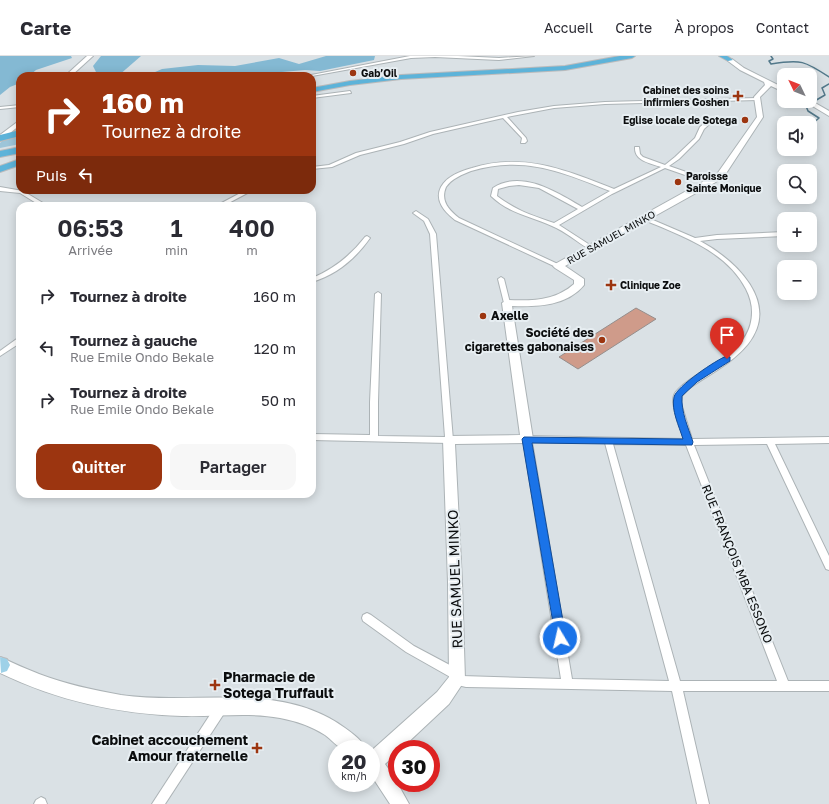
<!DOCTYPE html>
<html lang="fr">
<head>
<meta charset="utf-8">
<style>
	body { margin:0; font-family:"Golos Text",sans-serif; background:#f7f7f7; color:#2b2b33; height:100vh; display:flex; flex-direction:column; font-size:15px; white-space:nowrap }
	* { box-sizing:border-box; margin:0 }
	p { font-size:13px; color:#7c7c81 }
	.icon { flex:none; width:22px; height:22px; fill:none; stroke:currentColor; stroke-width:2; stroke-linecap:round; stroke-linejoin:round }
	.map { position:relative; flex:1; overflow:hidden }
	.sheet { position:absolute; left:16px; top:146px; width:300px; height:296px; display:flex; flex-direction:column; background:#fff; border-radius:12px; box-shadow:0 2px 10px #0003 }
	.sheet>* { flex:none }
	.guide { position:absolute; left:16px; top:16px; width:300px; height:122px; border-radius:12px; box-shadow:0 2px 10px #0003; background:#9c3510; color:#fff; overflow:hidden }
	.needle { width:26px; rotate:313deg }
	.fabs { position:absolute; left:777px; top:12px; display:grid; gap:8px }
	.fabs a { display:grid; place-items:center; width:40px; height:40px; border-radius:8px; background:#fff; box-shadow:0 2px 10px #0003; font-size:20px }
	.speed { position:absolute; left:328px; top:684px; display:flex; gap:8px; font-size:20px; font-weight:700; text-align:center }
	.speed>* { display:grid; place-content:center; width:52px; height:52px; border-radius:50%; background:#fff; box-shadow:0 2px 10px #0003; line-height:1 }
	.speed small { font-size:10px; font-weight:400 }
	.speed .limit { border:6px solid #d22; background:#fff; color:#111 }
	.pin { position:absolute; display:grid; place-items:center; width:34px; height:34px; color:#fff; margin:-41px -17px; border-radius:50% 50% 50% 0; rotate:-45deg; box-shadow:0 0 4px #0007 }
	.pin .icon { rotate:45deg }
	.me { position:absolute; width:44px; margin:-22px; rotate:351deg; stroke-linejoin:round; filter:drop-shadow(0 0 3px #0008) }
	.turn { display:flex; align-items:center; gap:14px; height:84px; padding:0 20px; font-size:18px }
	.turn .icon { width:52px; height:52px; stroke-width:2.5 }
	.turn b { display:block; font-size:28px; line-height:34px }
	.then { display:flex; align-items:center; height:38px; padding:0 20px; background:#0003; gap:8px; font-size:15px }
	.eta { display:flex; justify-content:space-evenly; align-items:center; height:68px; text-align:center }
	.eta b { font-size:24px; font-weight:600; line-height:28px }
	.action { display:flex; gap:8px; margin-top:auto; padding:8px 20px }
	.action a { flex:1; height:46px; border-radius:12px; background:#9c3510; color:#fff; font-size:16px; font-weight:600; line-height:46px; text-align:center }
	.action a+a { background:#f7f7f7; color:#2b2b33 }
	ul { padding:0; list-style:none }
	li { display:flex; align-items:center; gap:12px; height:52px; padding:0 20px }
	li div { flex:1 }
	li b { display:block; font-size:15px }
	li em { font-style:normal }
	header { display:flex; align-items:center; gap:24px; box-sizing:border-box; height:56px; padding:0 20px; background:#fff; border-bottom:1px solid #e1e1e2 }
	header strong { font-size:19px }
	nav { display:flex; gap:22px; margin-inline-start:auto; font-size:14px }
	.map>svg:first-child { display:block }
	.green { fill:#9dc5d9 }
	.forest { fill:#84b9d3 }
	.lines { fill:none; stroke-linecap:round; stroke-linejoin:round }
	.stream { stroke:#53798b; stroke-width:1.5 }
	.building { fill:#cf9b8a; stroke:#958e8c }
	.street-casing { stroke:#acb3b6; stroke-width:2 }
	.secondary-casing { stroke:#acb3b6; stroke-width:2 }
	.primary-casing { stroke:#bbbbbc; stroke-width:2 }
	.highway-casing { stroke:#bbbbbc; stroke-width:2 }
	.street { fill:#fff; fill-rule:evenodd }
	.secondary { fill:#fff; fill-rule:evenodd }
	.primary { fill:#9ed1e8; fill-rule:evenodd }
	.highway { fill:#5db3d9; fill-rule:evenodd }
	.route { fill:#1a73e8; stroke:#114b97 }
	.poi-dot { fill:#9c3510; stroke:#e7eef2; stroke-width:1.5 }
	.labels { text-anchor:middle; stroke-width:4; stroke-linejoin:round; paint-order:stroke }
	.far-poi-label { font-size:10px; font-weight:bold; fill:#0b0d0e; stroke:#e7eef2; text-anchor:start }
	.far-street-label { font-size:10px; fill:#0b0d0e; stroke:#e7eef2 }
	.poi-label { font-size:12px; font-weight:bold; fill:#0b0d0e; stroke:#e7eef2; text-anchor:start }
	.street-label { font-size:12px; fill:#0b0d0e; stroke:#e7eef2 }
	.near-street-label { font-size:14px; fill:#0b0d0e; stroke:#e7eef2 }
	.near-poi-label { font-size:14px; font-weight:bold; fill:#0b0d0e; stroke:#e7eef2; text-anchor:start }
</style>
</head>
<body>
<header>
<strong>Carte</strong>
<nav><a>Accueil</a><a>Carte</a><a>À propos</a><a>Contact</a></nav>
</header>
<div class="map">
<svg width="829" height="748" viewBox="0 0 829 748">
	<rect width="100%" height="100%" fill="#dae1e5"/>
	<!-- green -->
	<polygon class="green" points="20,78 20,88 0,92 0,87 4,83"/>
	<!-- forest -->
	<g class="forest">
		<polygon points="0,0 71,0 72,2 36,14 29,20 20,20 20,27 10,31 0,39"/>
		<polygon points="101,0 141,0 118,20 98,20 93,10"/>
		<polygon points="326,0 375,0 374,4 320,15 305,14 282,16 263,20 146,20 162,13 198,9 235,10 279,2 299,8"/>
	</g>
	<g class="lines">
		<!-- stream -->
		<g class="stream">
			<path d="M771 0 773 3 769 5 771 8C801 3 805 5 829 21"/>
			<polyline points="810,70 819,62 808,55 806,50 825,39 822,32 829,28"/>
		</g>
	</g>
	<!-- building -->
	<polygon class="building" points="636,252 656,263 578,313 559,301"/>
	<g class="lines">
		<defs>
			<g id="street">
				<polygon points="410,0 458,0 499,2 534,0 499,4 435,1 411,2 312,20 306,20"/>
				<polygon points="350,35 351,37 312,42 312,40"/>
				<polygon points="757,42 758,44 605,48 554,52 507,61 526,82 527,85 525,87 521,87 522,82 503,62 433,78 404,88 360,99 332,111 312,113 312,111 329,109 356,97 400,86 430,76 518,56 554,50 605,46"/>
				<polygon points="20,49 20,51 0,53 0,51"/>
				<path d="M711 62 715 63 704 73 699 83 679 103 669 110 712 125V127H708L665 112 612 138 559 169 593 191V193H589C577 186 565 175 552 170 530 160 510 158 491 140L493 132C522 113 558 137 582 151L610 135C562 116 524 99 471 115 463 118 451 123 446 131 440 145 449 154 459 162L560 209V211H556L455 164C445 156 434 145 441 131 447 120 461 115 472 112 524 96 565 114 614 133L661 111C650 107 634 105 635 91H639L640 98 643 101 665 109 675 101 695 82 700 71ZM519 129 539 132 578 153 554 167C531 159 517 155 497 140L498 133 509 130Z"/>
				<polygon points="0,131 23,135 48,150 41,150 20,137 0,135"/>
				<polygon points="246,134 253,134 223,150 216,150"/>
				<polygon points="416,155 428,163 436,178 453,384 449,387 312,384 312,378 370,379 370,346 375,238 378,236 381,238 378,346 378,380 445,381 430,178 424,165 413,157"/>
				<path d="M642 161H646L695 182 717 179 784 176V180L717 183 700 185C735 204 781 246 748 288 732 308 707 319 687 334L682 340 681 347 692 383 829 381V387L775 388 829 500V514L826 513 767 388 694 389 788 625H829V635H683L709 748H697L672 635 466 631 453 628 452 624V622L406 596 363 565 362 562 363 559 367 557 371 559 414 590 461 615 462 620 561 623 523 383 527 380 684 383C681 373 670 349 674 339 679 327 716 308 728 299 742 288 752 275 752 256 752 248 750 241 746 233 726 194 679 179 642 163ZM532 386 605 387 669 625 572 623ZM613 388 686 389 777 625H680Z"/>
				<path d="M367 180 370 182C356 202 336 219 312 226V222C334 213 351 199 365 181Z"/>
				<polygon points="501,221 504,223 510,247 509,248 507,249 504,247 498,223"/>
				<polygon points="18,282 20,282 20,287 0,300 0,295"/>
				<polygon points="221,646 225,648 227,652 225,656 165,748 152,748 217,648"/>
				<polygon points="41,741 45,743 47,748 34,748 36,744"/>
			</g>
			<g id="secondary">
				<polygon points="87,0 93,0 71,20 65,20"/>
				<path d="M728 3H732L744 12 784 32V36L771 30 760 41 763 61 723 122 565 210 584 223V229C567 250 537 251 512 250L533 383 531 386 527 387 455 388 462 526 465 624 449 648 401 693H397V697L385 708 394 721 409 748H390L371 719V695L437 636 449 621 448 526 443 384 445 381 449 380 520 379 502 247 507 244C532 245 555 245 574 228V224L555 212 553 210 555 208 717 118 757 61 754 41 765 29 764 26 740 14 728 5Z"/>
				<polygon points="810,44 829,55 829,60 804,45"/>
				<polygon points="20,64 20,69 0,85 0,79"/>
				<path d="M0 601C13 607 26 613 39 618 65 628 93 634 121 639 195 650 280 624 345 672 353 678 362 684 366 693 359 693 351 694 344 693 338 692 331 683 325 679 311 670 296 665 280 662 248 656 215 661 182 660 118 658 58 645 0 617Z"/>
			</g>
			<polygon id="primary" points="0,601 7,603 10,609 7,615 1,617"/>
			<g id="highway">
				<polygon points="620,0 635,0 632,2 565,14 401,23 350,29 312,36 312,32 350,25 401,19 565,10"/>
				<polygon points="719,0 727,0 733,4 728,5"/>
				<polygon points="20,74 20,80 0,85 0,79"/>
				<polygon points="20,91 20,97 0,101 0,95"/>
				<polygon points="20,103 20,109 0,116 0,110"/>
			</g>
		</defs>
		<!-- street casing -->
		<use href="#street" class="street-casing"/>
		<!-- secondary casing -->
		<use href="#secondary" class="secondary-casing"/>
		<!-- primary casing -->
		<use href="#primary" class="primary-casing"/>
		<!-- highway casing -->
		<use href="#highway" class="highway-casing"/>
		<!-- street -->
		<use href="#street" class="street"/>
		<!-- secondary -->
		<use href="#secondary" class="secondary"/>
		<!-- primary -->
		<use href="#primary" class="primary"/>
		<!-- highway -->
		<use href="#highway" class="highway"/>
	</g>
	<!-- route -->
	<path class="route" d="M727 300 730 301V305L697 326 682 340C681 356 688 371 693 386L692 389 532 387 566 582 564 585 560 587 556 585 522 383 524 381 683 383C679 370 671 354 674 341 676 331 717 303 727 300Z"/>
	<!-- markers -->
	<g class="poi-dot">
		<circle cx="353" cy="17" r="4"/>
		<path d="M736 34h4v4h4v4h-4v4h-4v-4h-4v-4h4z"/>
		<circle cx="745" cy="64" r="4"/>
		<circle cx="678" cy="126" r="4"/>
		<path d="M609 223h4v4h4v4h-4v4h-4v-4h-4v-4h4z"/>
		<circle cx="483" cy="260" r="4"/>
		<circle cx="602" cy="284" r="4"/>
		<path d="M213 623h4v4h4v4h-4v4h-4v-4h-4v-4h4z"/>
		<path d="M255 686h4v4h4v4h-4v4h-4v-4h-4v-4h4z"/>
	</g>
	<g class="labels">
		<!-- far-poi labels -->
		<g class="far-poi-label">
			<text x="361" y="21">Gab’Oil</text>
			<text x="729" y="38" text-anchor="end">Cabinet des soins<tspan x="729" dy="12">infirmiers Goshen</tspan></text>
			<text x="737" y="68" text-anchor="end">Eglise locale de Sotega</text>
			<text x="686" y="124">Paroisse<tspan x="686" dy="12">Sainte Monique</tspan></text>
			<text x="620" y="233">Clinique Zoe</text>
		</g>
		<!-- far-street labels -->
		<g class="far-street-label">
			<text transform="translate(611 181) rotate(-29)" y="4">RUE SAMUEL MINKO</text>
		</g>
		<!-- poi labels -->
		<g class="poi-label">
			<text x="491" y="264">Axelle</text>
			<text x="594" y="281" text-anchor="end">Société des<tspan x="594" dy="14">cigarettes gabonaises</tspan></text>
		</g>
		<!-- street labels -->
		<g class="street-label">
			<text transform="translate(737 508) rotate(68)" y="4">RUE FRANÇOIS MBA ESSONO</text>
		</g>
		<!-- near-street labels -->
		<g class="near-street-label">
			<text transform="translate(455 523) rotate(-92)" y="5">RUE SAMUEL MINKO</text>
		</g>
		<!-- near-poi labels -->
		<g class="near-poi-label">
			<text x="223" y="626">Pharmacie de<tspan x="223" dy="16">Sotega Truffault</tspan></text>
			<text x="248" y="689" text-anchor="end">Cabinet accouchement<tspan x="248" dy="16">Amour fraternelle</tspan></text>
		</g>
	</g>
</svg>
<div class="fabs">
<a><svg class="needle" viewBox="-14 -14 28 28"><path d="M0-13l5 13h-10z" fill="#e53935"/><path d="M0 13l5-13h-10z" fill="#7c7c81"/></svg></a>
<a><svg class="icon" aria-label="sound" viewBox="0 0 24 24"><path d="M4 9h4l5-4v14l-5-4H4zM17 9q2 3 0 6"/></svg></a>
<a><svg class="icon" aria-label="search" viewBox="0 0 24 24"><circle cx="10" cy="10" r="6"/><path d="M15 15l6 6"/></svg></a>
<a>+</a>
<a>−</a>
</div>
<div class="speed"><div>20<small>km/h</small></div><div class="limit">30</div></div>
<div class="pin" style="left:727px;top:303px;background:#d93025"><svg class="icon" aria-label="arrive" viewBox="0 0 24 24"><path d="M6 21V4h12l-3 4 3 4H6"/></svg></div>
<svg class="me" style="left:560px;top:582px" viewBox="-20 -20 40 40"><circle r="17" fill="#1a73e8" stroke="#fff" stroke-width="3"/><path d="M0-11L8 9 0 5-8 9z" fill="#fff"/></svg>
<div class="guide">
<div class="turn"><svg class="icon" aria-label="right" viewBox="0 0 24 24"><path d="M7 20v-9h11M14 6l5 5-5 5"/></svg><div><b>160 m</b>Tournez à droite</div></div>
<div class="then">Puis<svg class="icon" aria-label="left" viewBox="0 0 24 24"><path d="M17 20v-9H6M10 6l-5 5 5 5"/></svg></div>
</div>
<section class="sheet">
<div class="eta">
<div><b>06:53</b><p>Arrivée</p></div>
<div><b>1</b><p>min</p></div>
<div><b>400</b><p>m</p></div>
</div>
<ul>
<li><svg class="icon" aria-label="right" viewBox="0 0 24 24"><path d="M7 20v-9h11M14 6l5 5-5 5"/></svg><div><b>Tournez à droite</b></div><em>160 m</em></li>
<li><svg class="icon" aria-label="left" viewBox="0 0 24 24"><path d="M17 20v-9H6M10 6l-5 5 5 5"/></svg><div><b>Tournez à gauche</b><p>Rue Emile Ondo Bekale</p></div><em>120 m</em></li>
<li><svg class="icon" aria-label="right" viewBox="0 0 24 24"><path d="M7 20v-9h11M14 6l5 5-5 5"/></svg><div><b>Tournez à droite</b><p>Rue Emile Ondo Bekale</p></div><em>50 m</em></li>
</ul>
<div class="action"><a>Quitter</a><a>Partager</a></div>
</section>
</div>
</body>
</html>
